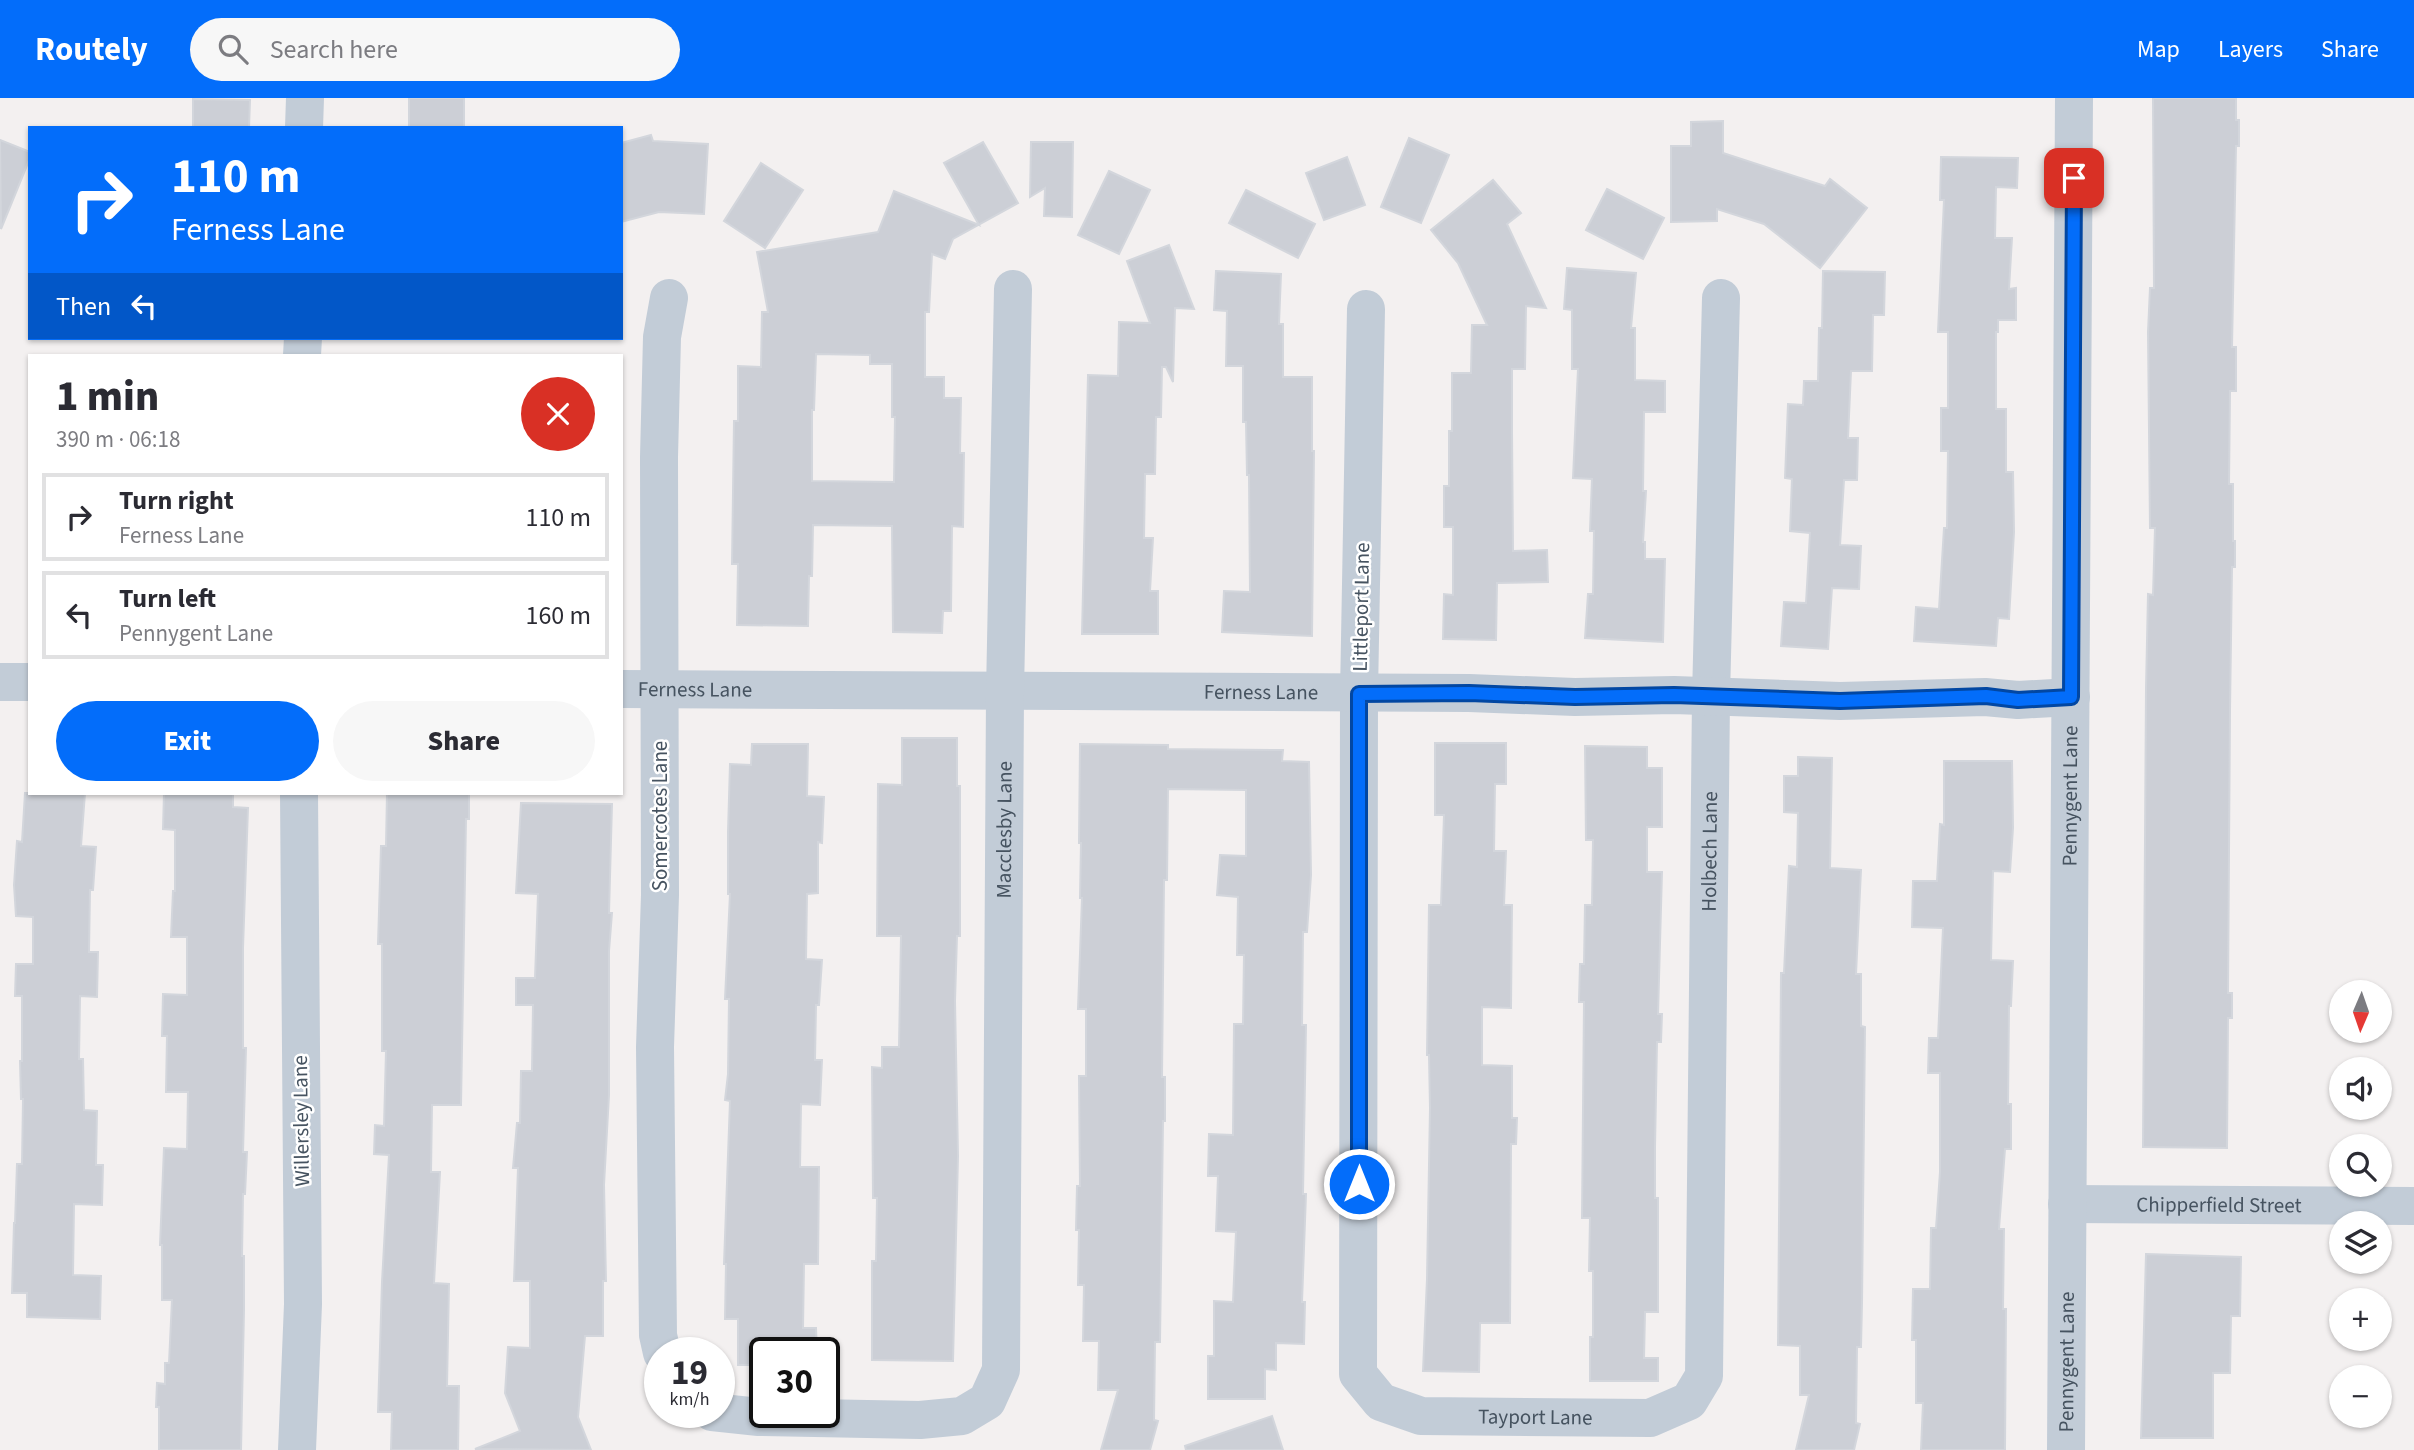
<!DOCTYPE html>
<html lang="en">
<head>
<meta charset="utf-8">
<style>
	body { margin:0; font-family:"Source Sans 3",sans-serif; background:#f7f7f7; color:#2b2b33; height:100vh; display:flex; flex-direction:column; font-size:26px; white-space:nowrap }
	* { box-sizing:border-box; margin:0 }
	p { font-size:23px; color:#7c7c81 }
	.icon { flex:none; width:38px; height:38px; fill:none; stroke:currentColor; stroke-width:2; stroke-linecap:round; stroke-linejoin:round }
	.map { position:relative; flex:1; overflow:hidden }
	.panel { position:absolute; left:28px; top:256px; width:595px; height:441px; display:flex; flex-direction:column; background:#fff; border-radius:0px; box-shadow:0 2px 5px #0004 }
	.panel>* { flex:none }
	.banner { position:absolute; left:28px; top:28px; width:595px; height:214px; border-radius:0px; box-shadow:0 2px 5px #0004; background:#036dfa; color:#fff; overflow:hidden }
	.needle { width:46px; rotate:182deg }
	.tools { position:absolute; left:2329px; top:882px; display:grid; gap:14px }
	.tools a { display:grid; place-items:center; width:63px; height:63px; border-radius:50%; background:#fff; box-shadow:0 2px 5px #0004; font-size:35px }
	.speed { position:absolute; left:644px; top:1239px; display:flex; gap:14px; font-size:35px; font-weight:700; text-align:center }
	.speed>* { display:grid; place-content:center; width:91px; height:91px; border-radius:50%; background:#fff; box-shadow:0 2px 5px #0004; line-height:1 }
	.speed small { font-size:18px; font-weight:400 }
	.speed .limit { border:4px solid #111; border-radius:10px; background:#fff; color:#111 }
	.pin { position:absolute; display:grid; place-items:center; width:60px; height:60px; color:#fff; margin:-30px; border-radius:14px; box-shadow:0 4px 10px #0006 }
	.me { position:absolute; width:77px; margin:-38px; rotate:0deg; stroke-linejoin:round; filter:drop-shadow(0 0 5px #0008) }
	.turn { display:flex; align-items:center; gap:24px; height:147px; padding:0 28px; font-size:32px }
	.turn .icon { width:91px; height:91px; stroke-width:2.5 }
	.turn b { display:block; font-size:49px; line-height:60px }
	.then { display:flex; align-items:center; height:66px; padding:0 28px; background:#0003; gap:14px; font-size:26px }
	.round { display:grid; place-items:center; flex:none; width:74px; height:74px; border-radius:37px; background:#f7f7f7 }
	.summary { display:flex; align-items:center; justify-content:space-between; height:119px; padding:0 28px }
	h1 { font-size:42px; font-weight:800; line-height:52px }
	.button { display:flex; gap:14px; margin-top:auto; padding:14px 28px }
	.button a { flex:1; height:80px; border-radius:42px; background:#036dfa; color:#fff; font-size:28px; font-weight:800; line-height:80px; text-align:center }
	.button a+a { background:#f7f7f7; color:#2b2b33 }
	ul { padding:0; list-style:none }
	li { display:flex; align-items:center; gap:21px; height:88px; margin:0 14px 10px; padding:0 14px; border:4px solid #e1e1e2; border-radius:0px }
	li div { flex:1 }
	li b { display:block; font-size:26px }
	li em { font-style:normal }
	header { display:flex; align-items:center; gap:42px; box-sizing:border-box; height:98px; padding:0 35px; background:#036dfa; color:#fff }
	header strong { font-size:33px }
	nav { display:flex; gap:38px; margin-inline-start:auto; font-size:24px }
	.search { width:490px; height:63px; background:#f7f7f7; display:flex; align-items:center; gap:18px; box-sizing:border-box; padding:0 24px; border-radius:38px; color:#7c7c81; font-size:26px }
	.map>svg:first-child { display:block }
	.building { fill:#cccfd6; stroke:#d3d6dc; stroke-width:2; fill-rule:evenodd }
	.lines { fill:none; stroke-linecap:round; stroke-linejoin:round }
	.minor { stroke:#c2ccd7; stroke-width:38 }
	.route-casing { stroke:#0247a2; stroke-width:18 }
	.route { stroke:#036dfa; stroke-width:12 }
	.labels { text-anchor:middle; stroke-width:5; stroke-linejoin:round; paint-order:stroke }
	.street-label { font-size:21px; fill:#465360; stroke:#fff }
</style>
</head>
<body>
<header>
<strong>Routely</strong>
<div class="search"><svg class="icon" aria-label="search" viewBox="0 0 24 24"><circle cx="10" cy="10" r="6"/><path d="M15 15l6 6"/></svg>Search here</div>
<nav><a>Map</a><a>Layers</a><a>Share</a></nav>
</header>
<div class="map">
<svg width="2414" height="1352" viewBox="0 0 2414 1352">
	<rect width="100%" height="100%" fill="#f3f0f0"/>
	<!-- building -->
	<g class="building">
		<rect x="409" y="0" width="55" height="30"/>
		<polygon points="2153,0 2236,0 2236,22 2239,22 2239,48 2236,48 2232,249 2236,249 2236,293 2230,293 2229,386 2233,386 2233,443 2235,443 2235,469 2232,469 2230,612 2228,895 2232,895 2232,920 2228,920 2227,1050 2143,1049 2146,591 2148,496 2153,497 2155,430 2150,430 2148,234 2150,190 2154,190"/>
		<polygon points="193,1 250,2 249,30 193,30"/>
		<polygon points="1723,23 1723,55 1825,88 1830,81 1867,110 1820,170 1764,126 1717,111 1717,123 1671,124 1671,48 1691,48 1691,24"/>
		<polygon points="651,37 653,43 708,46 704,116 659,114 621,124 621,45"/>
		<polygon points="1409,40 1449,57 1421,125 1381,109"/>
		<polygon points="0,42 30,54 30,60 1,131"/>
		<path d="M983 44 1018 105 953 141 945 161 932 156 929 214H925V279H944V300H961L960 355H964L963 429 952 428 951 513H943L942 535 893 534 892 428 813 427 812 478H809L808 528 737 527 738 466H732L734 323H738V268L761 269 762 214H768L757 154 878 134 894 93 979 127 944 65ZM816 256 870 257V266H892V319H895L894 384 812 383V312H814Z"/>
		<polygon points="1031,44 1073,44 1072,119 1044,118 1045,90 1030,99"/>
		<polygon points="1347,59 1365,107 1324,122 1306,75"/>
		<polygon points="1941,59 2018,60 2017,90 1996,89 1995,140 2012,140 2009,191 2016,190 2016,222 1998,222 1998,234 1996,234 1996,311 2006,311 2006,374 2013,374 2014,434 2009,521 1998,520 1996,548 1914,543 1916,509 1939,511 1944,430 1947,430 1948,353 1941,353 1941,310 1948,310 1948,234 1938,234 1944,102 1940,102"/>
		<polygon points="761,65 803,92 765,150 724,123"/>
		<polygon points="1109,73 1150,92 1119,156 1078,137"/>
		<polygon points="1493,82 1521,115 1507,126 1546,210 1526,208 1525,271 1512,271 1512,334 1513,453 1547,452 1548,484 1497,485 1496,542 1443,541 1444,496 1453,497 1453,429 1444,429 1444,388 1449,388 1449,333 1452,333 1452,275 1471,275 1472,227 1487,227 1458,165 1431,132"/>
		<polygon points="1607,91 1664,120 1643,161 1586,132"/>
		<polygon points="1246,92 1315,126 1298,160 1229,125"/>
		<polygon points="1169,147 1194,211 1175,210 1173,284 1166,269 1162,269 1161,319 1156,319 1155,376 1145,376 1144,440 1153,440 1150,493 1158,493 1158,536 1082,536 1088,277 1118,278 1119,224 1150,225 1127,163"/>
		<polygon points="1567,170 1636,175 1631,230 1635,230 1635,282 1665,283 1665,314 1644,314 1643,393 1646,393 1643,444 1645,444 1645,461 1665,461 1663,544 1585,540 1588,496 1593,496 1594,433 1590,433 1592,381 1573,380 1578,271 1572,271 1572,212 1564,211"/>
		<polygon points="1216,173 1281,176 1279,226 1283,226 1283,279 1312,279 1312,353 1314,353 1312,538 1222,534 1224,493 1250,494 1249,377 1247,377 1246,324 1243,324 1243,268 1226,268 1227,213 1214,212"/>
		<polygon points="1823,173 1885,174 1884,217 1873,217 1872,273 1851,273 1848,340 1858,340 1857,382 1844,382 1840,447 1861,448 1859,491 1832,490 1828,551 1781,548 1784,504 1806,505 1810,435 1790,433 1792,381 1785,380 1788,306 1803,307 1804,283 1818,283 1819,230 1822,230"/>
		<polygon points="902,640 957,640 957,688 960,688 960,838 957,838 955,903 958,1058 953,1263 872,1262 872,1163 876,1163 877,1100 873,1100 872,969 882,970 882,949 899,949 901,838 877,838 878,686 902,687"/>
		<polygon points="1435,645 1506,645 1506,686 1495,686 1494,753 1506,753 1504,807 1512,807 1511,910 1482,909 1482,967 1512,968 1512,1020 1517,1020 1516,1046 1511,1046 1510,1225 1480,1225 1479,1274 1423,1273 1427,1181 1430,1010 1429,957 1427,957 1429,807 1441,807 1444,717 1435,717"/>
		<polygon points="752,646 808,646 807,698 824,699 822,745 818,744 818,795 807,796 806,861 822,862 819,907 816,907 815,962 822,962 820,1007 801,1006 800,1069 819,1069 818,1166 804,1166 803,1230 816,1230 817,1255 765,1255 765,1267 738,1267 738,1221 725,1221 726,1166 724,1166 730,1003 725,1002 728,976 729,901 725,901 730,796 728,796 728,734 730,666 751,667"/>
		<polygon points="1080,646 1168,647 1168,651 1283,652 1282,663 1309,664 1311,777 1307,834 1303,834 1302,927 1306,927 1303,1096 1306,1096 1302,1204 1305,1204 1304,1246 1276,1245 1276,1272 1265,1271 1265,1301 1208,1301 1208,1258 1214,1258 1214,1203 1233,1204 1236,1134 1216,1133 1218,1078 1208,1078 1209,1036 1233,1037 1234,926 1243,926 1244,857 1237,857 1238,799 1217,797 1220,757 1246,758 1246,692 1168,691 1167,782 1164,782 1162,979 1165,979 1165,1023 1163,1023 1160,1244 1155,1244 1154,1322 1158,1323 1150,1352 1101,1352 1118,1292 1098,1292 1099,1243 1083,1243 1084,1187 1078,1187 1079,1132 1076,1132 1077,1088 1080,1088 1079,978 1086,978 1086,911 1078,911 1082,800 1080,800 1081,745 1079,745"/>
		<polygon points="1585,648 1647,649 1647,670 1662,670 1662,729 1647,729 1647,774 1662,774 1658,916 1662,916 1661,944 1657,944 1655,1049 1655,1100 1658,1100 1658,1214 1645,1214 1644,1260 1658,1260 1658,1283 1590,1283 1590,1239 1593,1239 1593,1173 1589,1173 1590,1120 1582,1120 1584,904 1579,904 1580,866 1584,866 1585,807 1592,807 1593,742 1586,742"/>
		<polygon points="1798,659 1832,660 1830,770 1861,772 1856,876 1861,876 1861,928 1865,929 1862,1205 1861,1249 1857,1249 1856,1325 1860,1326 1854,1352 1796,1352 1809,1297 1800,1297 1800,1248 1778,1247 1781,875 1784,875 1789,768 1797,769 1798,715 1784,714 1784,678 1798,678"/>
		<polygon points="1944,663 2012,663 2013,730 2010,774 1993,773 1991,862 2013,863 2011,908 2009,908 2008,1006 2011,1006 2011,1051 2005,1051 1999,1131 2004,1131 2003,1211 2006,1211 2005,1352 1921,1352 1923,1305 1916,1305 1916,1242 1912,1242 1913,1191 1930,1191 1931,1130 1936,1130 1940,1074 1940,975 1928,975 1929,940 1938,940 1943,830 1912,829 1913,783 1937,783 1940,726 1944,727"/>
		<polygon points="25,695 85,695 81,748 96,749 93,792 90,792 89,854 98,854 97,899 80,898 79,961 83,961 84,1012 97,1013 96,1067 103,1067 102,1107 74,1106 73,1177 101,1178 100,1221 27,1219 27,1195 12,1195 14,1125 15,1125 17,1066 22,1066 23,1001 21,1001 20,963 22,963 22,898 15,898 16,866 33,866 33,819 16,818 14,787 17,743 22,744"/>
		<polygon points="164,695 233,695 233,709 248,710 243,850 243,950 246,950 243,1054 247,1054 245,1096 243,1096 242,1158 244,1158 244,1212 241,1352 159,1352 159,1309 156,1309 157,1285 165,1286 165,1265 169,1265 172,1202 162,1202 162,1147 160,1147 164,1050 187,1051 188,994 166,994 167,938 162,938 163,896 187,897 187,839 171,839 173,793 175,793 175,732 163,731"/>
		<polygon points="387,695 469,695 469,721 466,721 461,1007 432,1007 431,1074 440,1074 434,1185 449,1186 447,1288 459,1288 458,1352 391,1352 392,1314 378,1314 382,1184 389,1057 374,1056 375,1027 384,1028 386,953 382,953 382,846 378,846 381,748 386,748"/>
		<polygon points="521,705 612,706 609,815 612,815 609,853 609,997 604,1087 606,1183 603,1183 603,1238 585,1238 578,1319 591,1352 475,1351 520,1333 505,1295 508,1249 530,1250 530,1183 514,1183 518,1070 513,1070 517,1025 520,1025 521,973 532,973 533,907 516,907 516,880 535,880 538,796 516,795"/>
		<polygon points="2146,1156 2241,1159 2240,1218 2231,1218 2230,1275 2213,1275 2213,1340 2141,1340"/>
		<polygon points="1272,1318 1283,1352 1186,1352 1185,1348"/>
	</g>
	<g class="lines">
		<!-- minor -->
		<g class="minor">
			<polyline points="304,30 305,0"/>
			<path id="s1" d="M1366 211 1359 596 1358 1276 1381 1304 1421 1318 1650 1320 1689 1303 1704 1278 1711 599 1721 200"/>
			<polyline points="302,257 303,240"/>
			<polyline points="0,584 30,584"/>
			<path id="s2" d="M621 591 1469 595 1575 599 1674 597 1840 603 1985 599 2018 602 2071 599"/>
			<path id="s3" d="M2067 1106 2414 1108"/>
			<polyline points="662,1255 658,1237 655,949 660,797 659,359 662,239 669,200"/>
			<path id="s4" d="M712 1314 759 1319 920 1322 962 1318 987 1303 1001 1272 1005 595 1013 191"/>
			<polyline points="297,1352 303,1206 299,695"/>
			<path id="s5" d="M2066 1352 2074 0"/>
		</g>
	</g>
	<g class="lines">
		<defs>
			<polyline id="route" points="1359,1086 1359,596 1469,595 1575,599 1674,597 1840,603 1986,598 2018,602 2071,599 2074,80"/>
		</defs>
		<!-- route casing -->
		<use href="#route" class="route-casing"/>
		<!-- route -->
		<use href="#route" class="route"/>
	</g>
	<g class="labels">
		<!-- street labels -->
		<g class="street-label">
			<text transform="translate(1361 509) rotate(-89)" y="7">Littleport Lane</text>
			<text dy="7" stroke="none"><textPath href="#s2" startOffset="74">Ferness Lane</textPath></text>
			<text dy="7" stroke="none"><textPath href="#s2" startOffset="640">Ferness Lane</textPath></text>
			<text dy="7" stroke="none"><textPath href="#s5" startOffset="654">Pennygent Lane</textPath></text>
			<text transform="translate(660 718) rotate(-90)" y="7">Somercotes Lane</text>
			<text dy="7" stroke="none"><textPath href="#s4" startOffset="854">Macclesby Lane</textPath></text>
			<text dy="7" stroke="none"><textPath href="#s1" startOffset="1969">Holbech Lane</textPath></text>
			<text transform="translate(301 1023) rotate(-91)" y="7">Willersley Lane</text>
			<text dy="7" stroke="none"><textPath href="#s3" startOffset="152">Chipperfield Street</textPath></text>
			<text dy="7" stroke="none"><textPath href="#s5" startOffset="88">Pennygent Lane</textPath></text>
			<text dy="7" stroke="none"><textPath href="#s1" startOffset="1258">Tayport Lane</textPath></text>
		</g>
	</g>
</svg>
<div class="tools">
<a><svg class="needle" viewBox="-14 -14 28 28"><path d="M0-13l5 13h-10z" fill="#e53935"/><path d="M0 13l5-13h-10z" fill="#7c7c81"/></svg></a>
<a><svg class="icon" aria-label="sound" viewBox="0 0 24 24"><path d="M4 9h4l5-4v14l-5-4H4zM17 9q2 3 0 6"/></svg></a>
<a><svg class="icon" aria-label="search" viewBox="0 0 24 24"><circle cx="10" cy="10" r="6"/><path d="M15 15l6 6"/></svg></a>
<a><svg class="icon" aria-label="layers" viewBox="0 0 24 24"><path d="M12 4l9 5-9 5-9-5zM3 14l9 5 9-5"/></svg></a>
<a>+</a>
<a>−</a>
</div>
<div class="speed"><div>19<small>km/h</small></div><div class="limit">30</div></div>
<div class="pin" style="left:2074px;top:80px;background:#d93025"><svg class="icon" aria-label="arrive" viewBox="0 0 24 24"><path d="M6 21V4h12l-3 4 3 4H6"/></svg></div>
<svg class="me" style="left:1359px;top:1086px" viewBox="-20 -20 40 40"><circle r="17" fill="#036dfa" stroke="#fff" stroke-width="3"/><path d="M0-11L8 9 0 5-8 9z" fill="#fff"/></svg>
<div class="banner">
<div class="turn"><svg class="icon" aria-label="right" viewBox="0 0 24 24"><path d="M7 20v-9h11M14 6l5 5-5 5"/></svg><div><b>110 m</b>Ferness Lane</div></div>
<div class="then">Then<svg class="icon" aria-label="left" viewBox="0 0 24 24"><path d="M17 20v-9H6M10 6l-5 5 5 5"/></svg></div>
</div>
<section class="panel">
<div class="summary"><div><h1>1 min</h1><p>390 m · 06:18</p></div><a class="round" style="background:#d93025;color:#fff"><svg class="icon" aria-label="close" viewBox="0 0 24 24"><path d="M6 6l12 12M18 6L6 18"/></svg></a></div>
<ul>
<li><svg class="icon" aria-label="right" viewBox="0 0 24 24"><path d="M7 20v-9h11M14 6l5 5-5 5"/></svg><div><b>Turn right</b><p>Ferness Lane</p></div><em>110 m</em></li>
<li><svg class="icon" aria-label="left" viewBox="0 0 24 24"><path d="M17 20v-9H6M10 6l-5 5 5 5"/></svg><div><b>Turn left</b><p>Pennygent Lane</p></div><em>160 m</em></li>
</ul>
<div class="button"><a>Exit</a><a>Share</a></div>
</section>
</div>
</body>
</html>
